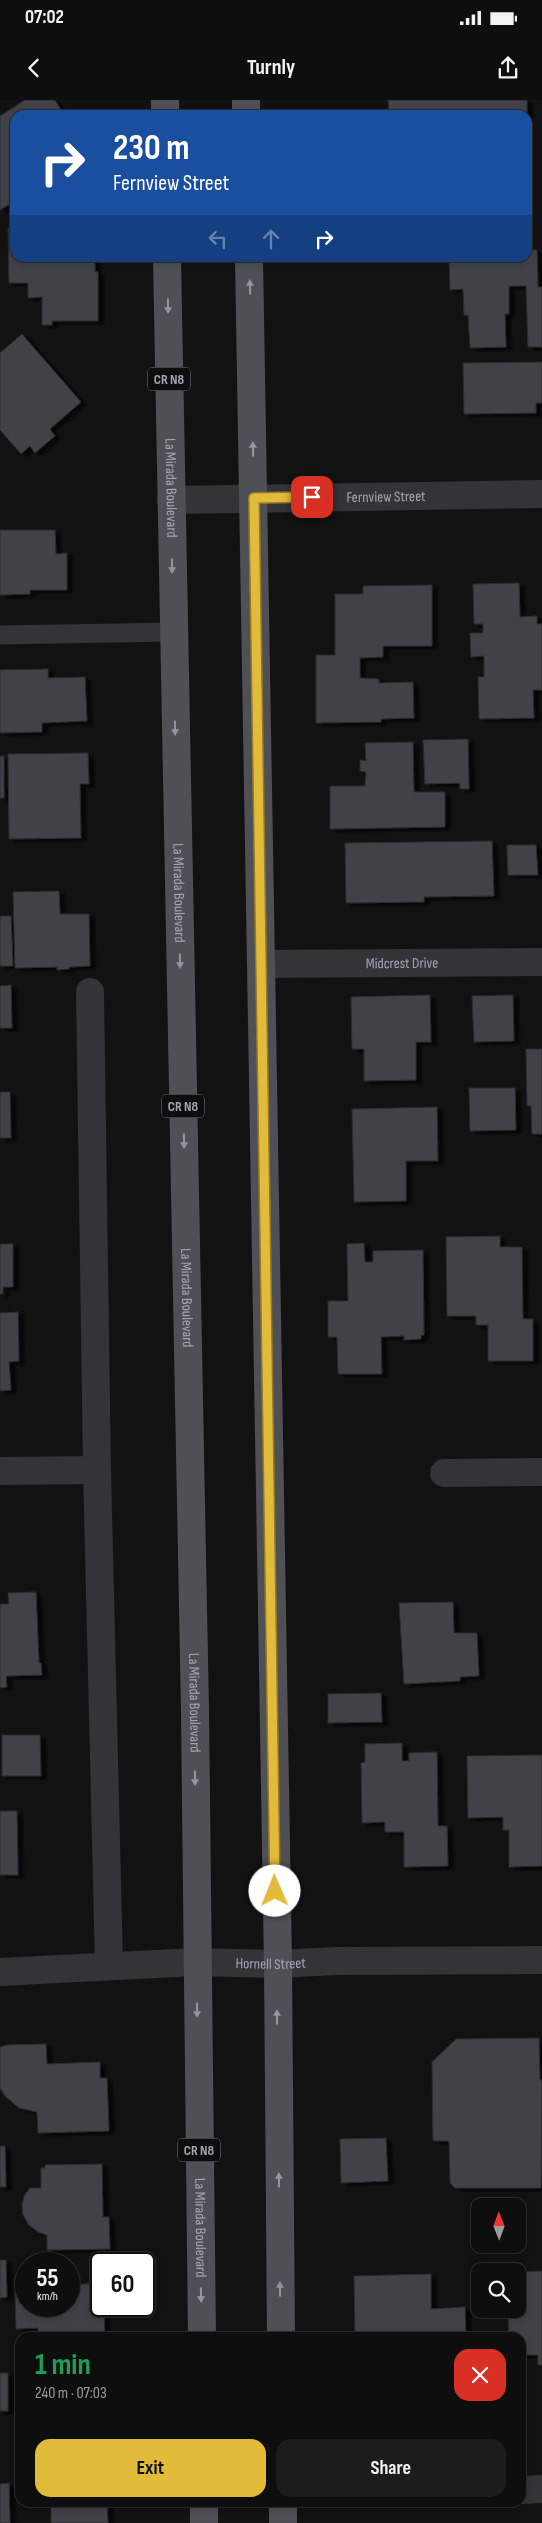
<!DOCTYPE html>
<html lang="en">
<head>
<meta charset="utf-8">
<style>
	body { margin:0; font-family:"Sofia Sans Condensed",sans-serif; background:#1c1c1c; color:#f1f3f6; height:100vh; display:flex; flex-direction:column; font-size:19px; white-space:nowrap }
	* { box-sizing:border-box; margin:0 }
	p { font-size:16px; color:#9b9c9e }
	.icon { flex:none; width:28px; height:28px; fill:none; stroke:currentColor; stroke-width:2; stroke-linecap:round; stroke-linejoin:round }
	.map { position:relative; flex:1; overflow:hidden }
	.sheet { position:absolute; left:15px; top:2232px; width:511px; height:175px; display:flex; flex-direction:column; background:#0e0e0e; border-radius:15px; box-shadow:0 2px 8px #0003,0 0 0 1px #2e2e2e }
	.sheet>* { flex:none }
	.banner { position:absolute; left:10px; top:10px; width:522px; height:152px; border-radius:15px; box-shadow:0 2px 8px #0003,0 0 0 1px #2e2e2e; background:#1a4fa0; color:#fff; overflow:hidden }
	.needle { width:32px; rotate:359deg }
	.fabs { position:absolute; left:471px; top:2098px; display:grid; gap:10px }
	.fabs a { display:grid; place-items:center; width:55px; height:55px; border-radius:10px; background:#0e0e0e; box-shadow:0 2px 8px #0003,0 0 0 1px #2e2e2e; font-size:25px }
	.speed { position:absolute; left:15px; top:2152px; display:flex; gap:10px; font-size:25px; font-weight:700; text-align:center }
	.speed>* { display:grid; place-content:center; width:65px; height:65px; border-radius:50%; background:#0e0e0e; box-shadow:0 2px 8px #0003,0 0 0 1px #2e2e2e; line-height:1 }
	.speed small { font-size:12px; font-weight:400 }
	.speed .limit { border:2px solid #111; border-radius:8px; background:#fff; color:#111 }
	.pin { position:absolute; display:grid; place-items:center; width:42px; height:42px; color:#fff; margin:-21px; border-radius:10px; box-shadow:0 2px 8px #0006 }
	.me { position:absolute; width:55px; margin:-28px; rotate:359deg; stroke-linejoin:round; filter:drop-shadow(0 0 4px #0008) }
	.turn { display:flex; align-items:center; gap:18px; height:105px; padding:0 20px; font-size:22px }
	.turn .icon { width:65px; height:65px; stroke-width:2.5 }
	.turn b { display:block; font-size:35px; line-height:42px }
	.lanes { display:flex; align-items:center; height:48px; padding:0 20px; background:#0003; justify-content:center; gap:25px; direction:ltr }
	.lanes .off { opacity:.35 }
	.round { display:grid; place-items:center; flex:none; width:52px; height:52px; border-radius:15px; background:#1c1c1c }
	.head { display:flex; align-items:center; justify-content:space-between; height:85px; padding:0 20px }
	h1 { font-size:30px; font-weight:700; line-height:38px; color:#1e9e55 }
	.cta { display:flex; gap:10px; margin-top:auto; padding:10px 20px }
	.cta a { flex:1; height:58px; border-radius:15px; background:#e3bb3a; color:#111; font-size:20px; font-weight:700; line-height:58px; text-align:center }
	.cta a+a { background:#1c1c1c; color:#f1f3f6 }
	.status { display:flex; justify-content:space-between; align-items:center; height:35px; padding:0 25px; background:#0e0e0e; direction:ltr }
	.status svg { height:14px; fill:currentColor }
	header { display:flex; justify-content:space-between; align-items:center; height:65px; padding:0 20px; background:#0e0e0e; font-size:22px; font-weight:700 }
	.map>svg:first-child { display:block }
	.building { fill:#414246; stroke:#2c2c2f; filter:url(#shadow) }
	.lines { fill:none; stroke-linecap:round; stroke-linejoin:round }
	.service { stroke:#333338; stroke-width:19 }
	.minor { stroke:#333338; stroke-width:28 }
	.primary { stroke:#4f5056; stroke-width:28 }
	.oneway { fill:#9396a0 }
	.route-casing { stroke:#947a26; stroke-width:12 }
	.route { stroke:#e3bb3a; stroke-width:9 }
	.labels { text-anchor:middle; stroke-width:5; stroke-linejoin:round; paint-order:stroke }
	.shield { fill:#0d0d0e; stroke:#777982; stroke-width:1 }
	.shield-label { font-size:14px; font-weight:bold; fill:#a4a7b3 }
	.street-label { font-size:15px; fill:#a4a7b3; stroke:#0d0d0e }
</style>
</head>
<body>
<div class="status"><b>07:02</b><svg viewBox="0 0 49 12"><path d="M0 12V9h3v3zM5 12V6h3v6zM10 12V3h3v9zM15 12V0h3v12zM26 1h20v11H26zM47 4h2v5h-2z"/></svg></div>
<header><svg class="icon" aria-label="back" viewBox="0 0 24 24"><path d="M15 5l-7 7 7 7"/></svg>Turnly<svg class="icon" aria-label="share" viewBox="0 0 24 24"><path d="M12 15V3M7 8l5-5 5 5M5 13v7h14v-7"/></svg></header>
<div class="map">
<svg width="542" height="2423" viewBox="0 0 542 2423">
	<defs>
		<filter id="shadow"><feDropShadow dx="5.5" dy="3" stdDeviation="1" flood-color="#0009"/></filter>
	</defs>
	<rect width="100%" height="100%" fill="#121213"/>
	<!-- building -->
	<g class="building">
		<polygon points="25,0 55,0 64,15 15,15 15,101 0,110 0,16"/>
		<polygon points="388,0 527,0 527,15 394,15 389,13"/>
		<polygon points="8,128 15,128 15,158 95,158 95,172 98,172 98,221 52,221 52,225 42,225 42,197 28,198 28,183 9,183"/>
		<polygon points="528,150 537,150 538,187 542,187 542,247 528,247 526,186 509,186 509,214 505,214 506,247 470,248 468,215 464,215 463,189 450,190 449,158 528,158"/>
		<polygon points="22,234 81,302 50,329 55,336 35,353 30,346 21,354 0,330 0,253"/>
		<polygon points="542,262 542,303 536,303 536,313 464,314 463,263"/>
		<polygon points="0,430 55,430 56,454 67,453 67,490 30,490 30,494 0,495"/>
		<polygon points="519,483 520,517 537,516 537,524 542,524 542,590 533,590 534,618 479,619 478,577 484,577 484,556 471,557 470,533 483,533 483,524 474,524 473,484"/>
		<polygon points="432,485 432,546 383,546 383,557 360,558 360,578 379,579 379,583 413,582 414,618 381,619 381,622 316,623 316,555 335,555 335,494 363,494 363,486"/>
		<polygon points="48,569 48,578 85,577 87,621 42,623 42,632 0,633 0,570"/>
		<polygon points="468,639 469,689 460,689 460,683 425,684 423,640"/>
		<polygon points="413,642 414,692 445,692 445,727 330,729 330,686 365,686 366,672 360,671 360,660 366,661 365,643"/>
		<polygon points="88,653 89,684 80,684 81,738 9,739 8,654"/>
		<rect x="0" y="656" width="4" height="42"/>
		<polygon points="492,741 494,796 424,797 424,802 346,803 345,743"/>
		<polygon points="507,745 536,745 538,775 508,775"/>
		<polygon points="59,791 60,814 89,814 90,866 69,867 69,869 57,870 57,867 15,868 13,792"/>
		<polygon points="0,816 11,816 13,866 0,866"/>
		<polygon points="11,885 12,928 0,928 0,886"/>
		<polygon points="430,895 431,942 416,942 416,980 364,981 364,949 352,949 351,897"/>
		<polygon points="513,895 514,941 474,942 472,896"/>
		<polygon points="526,949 542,949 542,1034 532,1034 531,1006 527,1006"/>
		<polygon points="469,988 515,988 516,1030 470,1031"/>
		<polygon points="0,992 10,992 11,1038 0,1038"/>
		<polygon points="437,1007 438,1061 406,1061 406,1101 354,1102 352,1009"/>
		<polygon points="500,1136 500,1147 522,1147 523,1219 533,1219 533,1261 488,1261 488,1225 476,1225 476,1216 447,1216 446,1137"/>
		<polygon points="364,1143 365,1162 373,1162 373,1151 423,1150 424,1235 421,1235 421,1239 404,1240 404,1236 381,1237 382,1274 338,1274 337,1237 328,1237 328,1201 348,1201 347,1144"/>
		<polygon points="0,1144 13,1144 13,1187 3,1187 3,1194 0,1194"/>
		<polygon points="18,1212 19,1261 9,1262 11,1290 0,1291 0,1213"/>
		<polygon points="36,1492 39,1563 41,1563 42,1575 6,1576 7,1587 0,1588 0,1504 9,1504 8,1493"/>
		<polygon points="453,1502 454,1533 477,1533 479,1576 460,1577 460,1581 404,1584 399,1503"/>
		<polygon points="381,1593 382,1622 328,1623 328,1594"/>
		<polygon points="2,1635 40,1635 41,1676 2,1676"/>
		<polygon points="402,1643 402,1661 409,1661 409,1653 437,1652 438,1726 447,1726 448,1766 404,1767 404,1732 385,1732 385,1722 362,1723 361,1663 365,1662 365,1644"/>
		<polygon points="542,1655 542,1766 509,1767 509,1730 503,1730 503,1717 468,1718 467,1656"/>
		<polygon points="0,1711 17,1711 18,1775 0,1775"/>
		<polygon points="539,1938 540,1980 542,1980 541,2088 455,2088 450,2083 449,2041 433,2041 432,1962 456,1939"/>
		<polygon points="46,1944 47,1964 100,1962 100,1978 107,1978 109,2031 38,2033 37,2012 19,2008 5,1996 0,1988 0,1947 7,1945"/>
		<polygon points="386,2038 388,2081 341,2083 340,2039"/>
		<polygon points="0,2046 5,2046 6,2087 0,2087"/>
		<polygon points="102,2064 103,2117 109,2117 110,2149 47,2150 47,2135 38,2132 29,2125 23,2115 22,2105 24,2096 30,2088 41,2088 41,2068 45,2068 45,2065"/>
		<polygon points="0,2160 6,2160 7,2197 0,2198"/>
		<polygon points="542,2171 542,2265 538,2265 538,2255 521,2255 521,2238 509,2238 508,2211 499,2211 499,2209 518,2209 518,2172"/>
		<polygon points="431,2174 431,2209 465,2207 466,2238 355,2238 354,2176"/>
		<polygon points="101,2183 101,2206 111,2206 112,2214 104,2214 105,2237 38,2238 38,2228 16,2229 15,2193 26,2192 26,2206 69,2206 69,2185"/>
		<rect x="0" y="2273" width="8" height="38"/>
		<polygon points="9,2383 10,2423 0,2423 0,2384"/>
		<polygon points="107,2403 108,2423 51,2423 51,2404"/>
	</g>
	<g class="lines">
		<!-- service -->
		<polyline class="service" points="0,535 173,532"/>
		<!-- minor -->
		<g class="minor">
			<path id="s1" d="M171 400 542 394"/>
			<path id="s2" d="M262 864 542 862"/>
			<polyline points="90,892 97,1370 109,1865"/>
			<polyline points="0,1371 97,1370"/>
			<polyline points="444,1373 542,1372"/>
			<path id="s3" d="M0 1872 196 1862 278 1864 337 1861 542 1860"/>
			<polyline points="521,2390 542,2389"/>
		</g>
		<!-- primary -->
		<g class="primary">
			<polyline points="165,0 165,15"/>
			<polyline points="246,0 246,15"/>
			<path id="s4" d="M167 158 195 1611 202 2238"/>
			<polyline points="249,158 278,1864 281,2238"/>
			<polyline points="204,2402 204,2423"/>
			<polyline points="283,2402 283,2423"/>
		</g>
	</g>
	<!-- one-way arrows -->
	<defs><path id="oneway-solid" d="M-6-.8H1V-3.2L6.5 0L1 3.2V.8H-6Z" transform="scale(1.25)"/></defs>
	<g class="oneway">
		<use href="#oneway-solid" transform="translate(250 187) rotate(-91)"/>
		<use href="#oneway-solid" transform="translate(168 206) rotate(89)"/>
		<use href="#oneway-solid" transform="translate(253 349) rotate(-91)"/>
		<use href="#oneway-solid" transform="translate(172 466) rotate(89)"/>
		<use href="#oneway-solid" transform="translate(175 628) rotate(89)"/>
		<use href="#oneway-solid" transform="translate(180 861) rotate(89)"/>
		<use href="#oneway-solid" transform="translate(184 1041) rotate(89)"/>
		<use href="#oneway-solid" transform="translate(195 1678) rotate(90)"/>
		<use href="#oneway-solid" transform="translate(197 1910) rotate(89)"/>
		<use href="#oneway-solid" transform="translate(277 1917) rotate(-90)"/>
		<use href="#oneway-solid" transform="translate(279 2080) rotate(-91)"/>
		<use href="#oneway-solid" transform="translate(280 2189) rotate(-91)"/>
		<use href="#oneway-solid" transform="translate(201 2195) rotate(89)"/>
	</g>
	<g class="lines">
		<defs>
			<polyline id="route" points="275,1791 254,398 312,397"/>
		</defs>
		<!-- route casing -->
		<use href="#route" class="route-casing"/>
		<!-- route -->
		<use href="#route" class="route"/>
	</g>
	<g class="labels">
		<!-- shield labels -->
		<g class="shield">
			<rect x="148" y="267.5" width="42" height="23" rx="4"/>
			<rect x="162" y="994.5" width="42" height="23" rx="4"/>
			<rect x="178" y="2038.5" width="42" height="23" rx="4"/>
		</g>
		<g class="shield-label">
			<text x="169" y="284">CR N8</text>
			<text x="183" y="1011">CR N8</text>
			<text x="199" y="2055">CR N8</text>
		</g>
		<!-- street labels -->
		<g class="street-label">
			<text dy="5" stroke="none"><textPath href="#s4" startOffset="230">La Mirada Boulevard</textPath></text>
			<text dy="5" stroke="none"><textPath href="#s1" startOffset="215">Fernview Street</textPath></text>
			<text dy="5" stroke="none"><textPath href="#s4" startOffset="635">La Mirada Boulevard</textPath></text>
			<text dy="5" stroke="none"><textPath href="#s2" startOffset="140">Midcrest Drive</textPath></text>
			<text dy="5" stroke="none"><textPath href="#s4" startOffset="1040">La Mirada Boulevard</textPath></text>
			<text dy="5" stroke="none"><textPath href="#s4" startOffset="1445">La Mirada Boulevard</textPath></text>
			<text dy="5" stroke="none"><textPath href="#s3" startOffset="271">Hornell Street</textPath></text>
			<text dy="5" stroke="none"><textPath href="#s4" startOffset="1970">La Mirada Boulevard</textPath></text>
		</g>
	</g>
</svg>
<div class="fabs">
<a><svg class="needle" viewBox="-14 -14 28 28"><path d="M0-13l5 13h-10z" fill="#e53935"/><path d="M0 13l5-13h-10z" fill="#9b9c9e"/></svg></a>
<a><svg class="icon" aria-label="search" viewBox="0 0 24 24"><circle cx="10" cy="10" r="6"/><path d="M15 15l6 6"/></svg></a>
</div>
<div class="speed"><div>55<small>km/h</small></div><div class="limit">60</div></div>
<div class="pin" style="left:312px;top:397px;background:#d93025"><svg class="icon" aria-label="arrive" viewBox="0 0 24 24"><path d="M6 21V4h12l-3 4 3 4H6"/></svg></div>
<svg class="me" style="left:275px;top:1791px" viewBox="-20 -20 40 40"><circle r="19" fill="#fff"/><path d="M0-13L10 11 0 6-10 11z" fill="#e3bb3a"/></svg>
<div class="banner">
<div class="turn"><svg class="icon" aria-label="right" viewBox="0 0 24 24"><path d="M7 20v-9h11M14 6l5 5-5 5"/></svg><div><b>230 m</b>Fernview Street</div></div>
<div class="lanes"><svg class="icon off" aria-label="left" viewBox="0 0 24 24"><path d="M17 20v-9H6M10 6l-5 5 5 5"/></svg><svg class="icon off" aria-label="ahead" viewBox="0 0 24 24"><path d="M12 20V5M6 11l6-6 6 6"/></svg><svg class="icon" aria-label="right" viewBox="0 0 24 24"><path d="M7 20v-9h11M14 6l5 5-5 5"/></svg></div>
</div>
<section class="sheet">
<div class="head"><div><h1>1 min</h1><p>240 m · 07:03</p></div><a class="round" style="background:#d93025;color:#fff"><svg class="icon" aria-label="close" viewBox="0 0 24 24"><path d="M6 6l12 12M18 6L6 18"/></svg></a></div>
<div class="cta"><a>Exit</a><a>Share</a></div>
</section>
</div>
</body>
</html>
